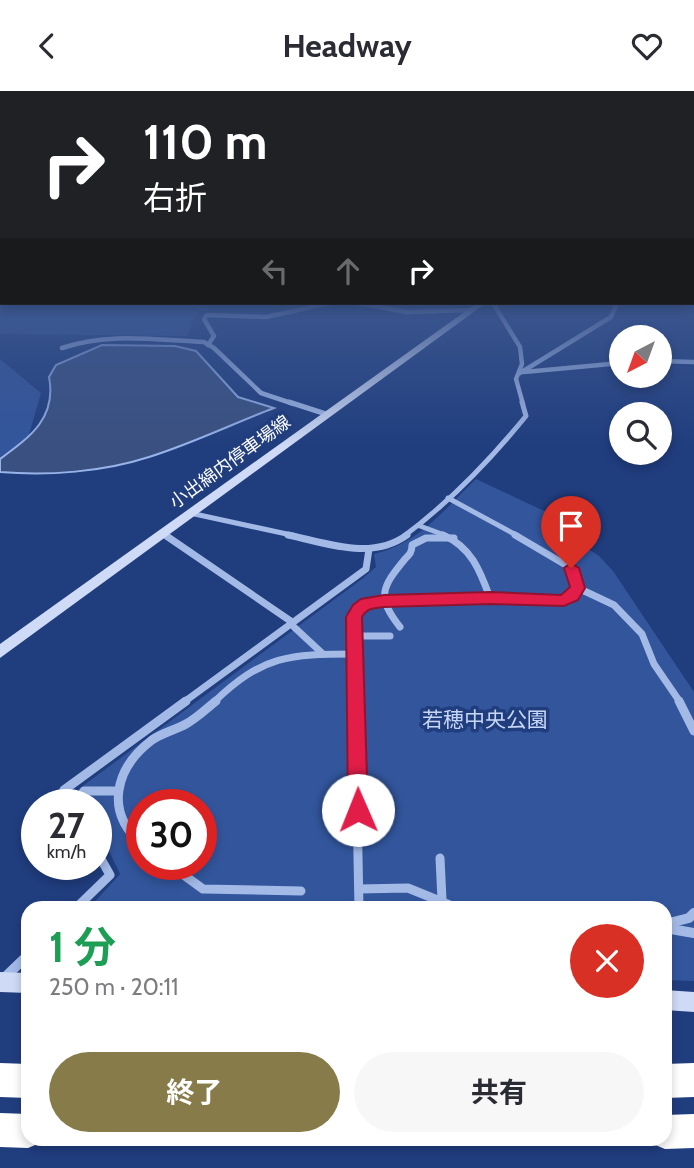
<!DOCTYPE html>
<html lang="ja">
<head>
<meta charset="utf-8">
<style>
	body { margin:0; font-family:Cabin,"Noto Sans JP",sans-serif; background:#f7f7f7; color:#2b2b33; height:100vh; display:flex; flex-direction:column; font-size:26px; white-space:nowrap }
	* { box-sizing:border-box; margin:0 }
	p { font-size:23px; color:#7c7c81 }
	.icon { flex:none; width:38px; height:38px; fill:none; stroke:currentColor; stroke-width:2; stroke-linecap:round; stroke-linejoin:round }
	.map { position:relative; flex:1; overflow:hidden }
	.details { position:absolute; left:21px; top:810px; width:651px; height:245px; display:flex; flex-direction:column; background:#fff; border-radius:21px; box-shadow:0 4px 10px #0003 }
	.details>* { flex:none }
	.banner { position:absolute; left:0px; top:0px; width:695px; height:214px; box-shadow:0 4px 10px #0003; background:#202124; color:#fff; overflow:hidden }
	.needle { width:46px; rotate:221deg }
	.tools { position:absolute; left:609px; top:234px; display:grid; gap:14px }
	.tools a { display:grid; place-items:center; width:63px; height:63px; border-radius:50%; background:#fff; box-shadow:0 4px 10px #0003; font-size:35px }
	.speed { position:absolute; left:21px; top:698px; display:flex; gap:14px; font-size:35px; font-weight:700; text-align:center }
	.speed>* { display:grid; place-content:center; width:91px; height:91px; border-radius:50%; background:#fff; box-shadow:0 4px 10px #0003; line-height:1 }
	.speed small { font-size:18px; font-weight:400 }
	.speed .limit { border:10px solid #d22; background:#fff; color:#111 }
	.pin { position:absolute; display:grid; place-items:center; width:60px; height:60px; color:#fff; margin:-72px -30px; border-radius:50% 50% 50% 0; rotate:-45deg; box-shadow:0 0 7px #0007 }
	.pin .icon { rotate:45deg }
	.me { position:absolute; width:77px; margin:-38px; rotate:359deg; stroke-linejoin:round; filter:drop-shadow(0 0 5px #0008) }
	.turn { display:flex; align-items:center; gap:24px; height:147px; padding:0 28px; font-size:32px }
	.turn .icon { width:91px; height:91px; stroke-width:2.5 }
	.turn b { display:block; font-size:49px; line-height:60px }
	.lanes { display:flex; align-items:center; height:66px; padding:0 28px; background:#0003; justify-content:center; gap:35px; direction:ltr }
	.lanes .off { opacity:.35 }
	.round { display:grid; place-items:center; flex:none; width:74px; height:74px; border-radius:37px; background:#f7f7f7 }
	.head { display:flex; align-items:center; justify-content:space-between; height:119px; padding:0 28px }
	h1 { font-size:42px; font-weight:700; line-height:52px; color:#1e9e55 }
	.cta { display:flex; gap:14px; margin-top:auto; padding:14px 28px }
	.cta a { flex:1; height:80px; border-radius:42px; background:#867b49; color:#fff; font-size:28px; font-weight:700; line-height:80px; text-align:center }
	.cta a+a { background:#f7f7f7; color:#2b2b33 }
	header { display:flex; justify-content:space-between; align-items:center; height:91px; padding:0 28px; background:#fff; font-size:32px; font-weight:700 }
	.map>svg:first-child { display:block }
	.green { fill:#32559c; fill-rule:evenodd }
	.water { fill:#3a5080; stroke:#97b3e9; stroke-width:2 }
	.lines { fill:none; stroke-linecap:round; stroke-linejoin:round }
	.street-far4 { stroke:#a3bae7; stroke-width:4.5 }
	.street-far3 { stroke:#a3bae7; stroke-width:5 }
	.street-far2 { stroke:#a3bae7; stroke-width:7 }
	.street-far1 { stroke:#a3bae7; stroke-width:9 }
	.street { stroke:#a3bae7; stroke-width:10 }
	.secondary { fill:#cedaf6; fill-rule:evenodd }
	.highway { fill:#fff; fill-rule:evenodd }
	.route { fill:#e11d48; stroke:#92132f; stroke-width:2 }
	.labels { text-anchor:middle; stroke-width:7; stroke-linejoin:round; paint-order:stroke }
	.far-street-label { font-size:18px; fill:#fff; stroke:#203d7e }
	.park-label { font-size:21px; fill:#c7d6f6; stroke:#203d7e }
</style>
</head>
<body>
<header><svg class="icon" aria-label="back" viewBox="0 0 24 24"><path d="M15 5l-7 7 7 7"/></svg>Headway<svg class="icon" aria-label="heart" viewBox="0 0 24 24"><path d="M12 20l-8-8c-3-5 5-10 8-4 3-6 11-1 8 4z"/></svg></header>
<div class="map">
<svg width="694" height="1077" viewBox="0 0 694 1077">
	<rect width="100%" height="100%" fill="#203d7e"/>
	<!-- green -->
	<g class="green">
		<polygon points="0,206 2,212 208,212 208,219 198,220 187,245 0,243"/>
		<polygon points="0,268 41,302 28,347 0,366"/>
		<path d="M476 388 559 427 562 441 599 465 613 480 694 601V890L665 889V817H89L120 783 96 733V714H87L76 700 362 488 376 476 374 463C419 452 443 420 476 388ZM142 714H201V774H142Z"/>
	</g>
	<!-- water -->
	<path class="water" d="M102 254 175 255 196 260 238 306 274 317C232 333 191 353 149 366 103 381 48 385 0 381V368C30 346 57 327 49 286L56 274Z"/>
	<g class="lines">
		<!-- street-far4 -->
		<g class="street-far4">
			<polyline points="358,212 407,221 472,219"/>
			<polyline points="493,212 520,256 522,273 516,288 523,313"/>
			<polyline points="208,254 214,245 204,228 207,224 266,226 330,212"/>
			<path d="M62 257C108 241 156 249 204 251L214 257 261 302 294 313"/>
			<polyline points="660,270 694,271"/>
			<polyline points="524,281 621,272"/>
			<polyline points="520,282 611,226 617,212"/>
		</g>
		<!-- street-far3 -->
		<g class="street-far3">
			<polyline points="289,311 326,323"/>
			<polyline points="448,407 518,445"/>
			<polyline points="190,422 296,445"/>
			<polyline points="420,435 447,445"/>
			<polyline points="163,442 168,445"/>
			<path d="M404 445C450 411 490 369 526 325L522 311"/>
		</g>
		<!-- street-far2 -->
		<g class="street-far2">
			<polyline points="165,444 292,531"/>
			<path d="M288 444C327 452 371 470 407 444"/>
			<path d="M443 444C471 456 480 479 490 507"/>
			<polyline points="578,497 614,514 642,543 654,573 680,611"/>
			<polyline points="294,536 323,563"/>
			<path d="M400 536C376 506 382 496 405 468 410 463 412 461 412 454L426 447H454"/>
			<polyline points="355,545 390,545"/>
			<polyline points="184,611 366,478 369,458"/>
			<path d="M214 611C263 564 289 563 355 563"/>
			<polyline points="355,611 354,526 366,514 384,510 490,507 564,509 572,505 578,497 571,477 515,444"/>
		</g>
		<!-- street-far1 -->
		<g class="street-far1">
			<polyline points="355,610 359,817"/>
			<polyline points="679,610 694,640"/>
			<polyline points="72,714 64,699 186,610"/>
			<polyline points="76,714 84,700 116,700"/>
			<path d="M142 753C104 721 115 677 152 649 162 642 175 639 186 633 197 627 206 618 216 610"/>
			<polyline points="440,767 442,809"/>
			<polyline points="170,774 203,798 301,800"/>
			<polyline points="359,798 408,797 457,817"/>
			<polyline points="76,817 110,784 96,759"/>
		</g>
		<!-- street -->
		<g class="street">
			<polyline points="665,833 689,827 694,822"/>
			<polyline points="665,837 694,842"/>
			<polyline points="0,891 28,864"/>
		</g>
		<!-- secondary -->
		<g class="secondary">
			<polygon points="477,212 486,212 0,567 0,553"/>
			<polygon points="0,881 28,882 28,902 0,901"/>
			<polygon points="665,899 694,901 694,921 665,919"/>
		</g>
		<!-- highway -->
		<g class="highway">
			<polygon points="0,972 28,973 28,1007 0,1006"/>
			<polygon points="694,972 694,1006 665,1007 665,973"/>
			<polygon points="0,1022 28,1023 28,1048 42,1048 40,1052 28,1057 0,1056"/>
			<polygon points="694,1023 694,1057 665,1058 653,1053 651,1048 665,1048 665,1024"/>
		</g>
	</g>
	<!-- sky -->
	<linearGradient id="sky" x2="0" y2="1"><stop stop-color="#122245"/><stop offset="0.58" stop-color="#3c578f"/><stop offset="1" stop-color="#3c578f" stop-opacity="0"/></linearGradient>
	<rect width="694" height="356" fill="url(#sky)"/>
	<!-- route -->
	<path class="route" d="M571 472 579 477 585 497 578 509 564 515 490 513 384 516C374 517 367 517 362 526L368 719 365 726 358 729 351 726 348 719 346 526 353 514 361 508 384 504 490 501 561 504 570 496 564 477Z"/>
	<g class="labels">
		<!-- far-street labels -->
		<g class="far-street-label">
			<text transform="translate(230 371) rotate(-36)" y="6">小出綿内停車場線</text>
		</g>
		<!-- park labels -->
		<g class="park-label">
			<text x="485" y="636">若穂中央公園</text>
		</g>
	</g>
</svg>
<div class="tools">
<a><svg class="needle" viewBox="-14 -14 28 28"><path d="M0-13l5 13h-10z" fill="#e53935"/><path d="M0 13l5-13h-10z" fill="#7c7c81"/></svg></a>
<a><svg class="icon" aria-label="search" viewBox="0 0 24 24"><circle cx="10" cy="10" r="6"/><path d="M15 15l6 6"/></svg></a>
</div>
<div class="speed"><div>27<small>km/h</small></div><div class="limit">30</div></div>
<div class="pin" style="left:571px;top:477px;background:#d93025"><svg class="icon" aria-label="arrive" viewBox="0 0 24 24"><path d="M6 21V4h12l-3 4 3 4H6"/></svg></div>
<svg class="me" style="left:358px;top:719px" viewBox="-20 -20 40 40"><circle r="19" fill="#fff"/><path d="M0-13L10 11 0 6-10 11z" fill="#e11d48"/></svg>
<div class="banner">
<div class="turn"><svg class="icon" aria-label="right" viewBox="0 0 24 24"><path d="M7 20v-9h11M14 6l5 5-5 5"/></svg><div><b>110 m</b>右折</div></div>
<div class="lanes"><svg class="icon off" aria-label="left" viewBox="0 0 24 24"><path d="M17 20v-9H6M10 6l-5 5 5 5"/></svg><svg class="icon off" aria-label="ahead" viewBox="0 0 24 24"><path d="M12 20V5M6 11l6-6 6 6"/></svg><svg class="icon" aria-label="right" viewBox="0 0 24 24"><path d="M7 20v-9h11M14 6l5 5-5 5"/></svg></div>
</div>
<section class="details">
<div class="head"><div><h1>1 分</h1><p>250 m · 20:11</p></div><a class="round" style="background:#d93025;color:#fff"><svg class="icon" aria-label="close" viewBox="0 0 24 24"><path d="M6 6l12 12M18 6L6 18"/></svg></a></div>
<div class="cta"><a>終了</a><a>共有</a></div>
</section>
</div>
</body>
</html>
